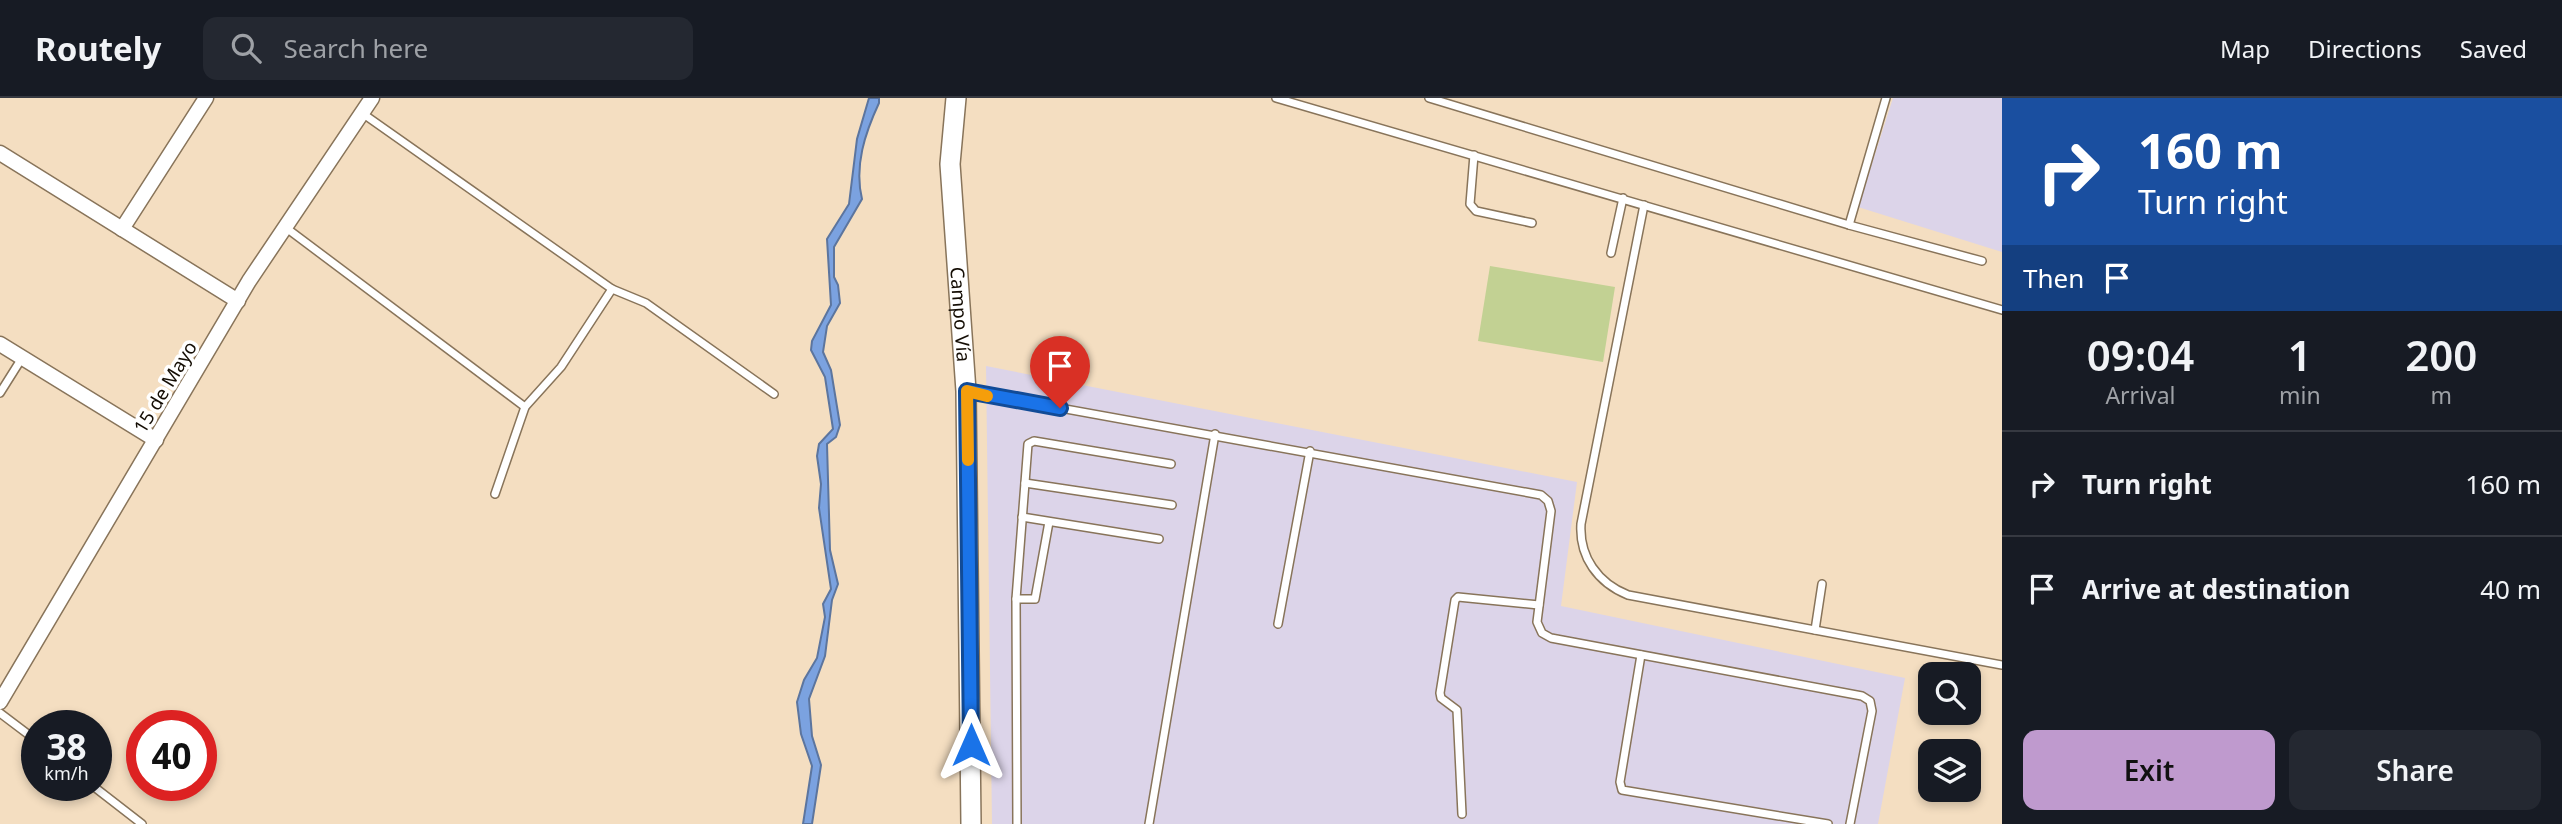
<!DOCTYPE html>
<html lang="en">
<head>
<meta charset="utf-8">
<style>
	body { margin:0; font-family:"Noto Sans",sans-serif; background:#242831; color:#f1f3f6; height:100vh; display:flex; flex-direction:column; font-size:26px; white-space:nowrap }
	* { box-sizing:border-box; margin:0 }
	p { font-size:23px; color:#9ea1a6 }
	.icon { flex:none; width:38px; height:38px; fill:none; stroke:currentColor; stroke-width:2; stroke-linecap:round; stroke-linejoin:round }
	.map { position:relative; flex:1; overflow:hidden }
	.drawer { display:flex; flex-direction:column; background:#171b24; width:560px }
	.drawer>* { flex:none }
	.hud { background:#1a4fa0; color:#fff; overflow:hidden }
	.controls { position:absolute; left:1918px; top:564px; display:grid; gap:14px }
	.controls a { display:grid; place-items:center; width:63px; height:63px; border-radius:14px; background:#171b24; box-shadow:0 4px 10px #0003; font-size:35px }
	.speed { position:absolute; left:21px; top:612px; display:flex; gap:14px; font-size:35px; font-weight:700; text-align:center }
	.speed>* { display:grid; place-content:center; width:91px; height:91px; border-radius:50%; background:#171b24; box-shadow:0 4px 10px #0003; line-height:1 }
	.speed small { font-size:18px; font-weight:400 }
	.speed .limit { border:10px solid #d22; background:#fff; color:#111 }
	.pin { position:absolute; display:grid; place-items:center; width:60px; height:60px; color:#fff; margin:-72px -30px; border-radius:50% 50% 50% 0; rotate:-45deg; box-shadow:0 0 7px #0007 }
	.pin .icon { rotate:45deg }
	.me { position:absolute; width:77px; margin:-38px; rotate:0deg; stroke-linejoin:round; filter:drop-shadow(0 0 5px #0008) }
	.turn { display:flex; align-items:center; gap:24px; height:147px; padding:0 21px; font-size:32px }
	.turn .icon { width:91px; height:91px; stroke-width:2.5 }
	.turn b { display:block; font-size:49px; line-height:60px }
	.then { display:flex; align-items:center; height:66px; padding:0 21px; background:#0003; gap:14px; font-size:26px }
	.eta { display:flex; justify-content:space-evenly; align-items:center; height:119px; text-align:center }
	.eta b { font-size:42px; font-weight:600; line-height:49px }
	.cta { display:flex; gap:14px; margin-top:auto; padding:14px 21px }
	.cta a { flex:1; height:80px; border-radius:14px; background:#bf9ace; color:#111; font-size:28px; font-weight:600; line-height:80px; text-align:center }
	.cta a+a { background:#242831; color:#f1f3f6 }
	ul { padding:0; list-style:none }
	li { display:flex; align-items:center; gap:21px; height:105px; padding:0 21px; border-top:2px solid #363941 }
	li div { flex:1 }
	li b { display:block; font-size:26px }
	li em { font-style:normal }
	header { display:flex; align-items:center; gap:42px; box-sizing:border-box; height:98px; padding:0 35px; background:#171b24; border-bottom:2px solid #363941 }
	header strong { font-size:33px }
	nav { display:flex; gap:38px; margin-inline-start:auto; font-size:24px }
	.search { width:490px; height:63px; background:#242831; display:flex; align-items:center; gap:18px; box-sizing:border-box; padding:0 24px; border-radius:14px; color:#9ea1a6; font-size:26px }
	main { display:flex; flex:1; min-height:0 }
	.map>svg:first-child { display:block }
	.industrial { fill:#dcd4e9 }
	.green { fill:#c2d193 }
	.water { fill:#7ba2e0; stroke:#5c759e; stroke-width:2 }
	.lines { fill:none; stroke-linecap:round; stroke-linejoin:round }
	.lane-casing { stroke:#88745a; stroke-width:10 }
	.street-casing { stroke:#88745a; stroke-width:17 }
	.secondary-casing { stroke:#88745a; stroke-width:22 }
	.lane { stroke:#fff; stroke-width:7 }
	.street { stroke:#fff; stroke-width:14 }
	.secondary { stroke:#fff; stroke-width:19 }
	.route-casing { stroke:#114b97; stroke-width:18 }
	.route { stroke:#1a73e8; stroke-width:12 }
	.slow { stroke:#f59e0b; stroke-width:12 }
	.labels { text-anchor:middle; stroke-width:7; stroke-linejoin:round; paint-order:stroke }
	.street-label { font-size:19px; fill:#140d04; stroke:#fff }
</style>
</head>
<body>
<header>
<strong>Routely</strong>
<div class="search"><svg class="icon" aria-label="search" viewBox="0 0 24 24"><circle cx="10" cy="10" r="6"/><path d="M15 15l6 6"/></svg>Search here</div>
<nav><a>Map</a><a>Directions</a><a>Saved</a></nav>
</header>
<main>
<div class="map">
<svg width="2002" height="726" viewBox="0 0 2002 726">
	<rect width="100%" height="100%" fill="#f4dec1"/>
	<!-- industrial -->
	<g class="industrial">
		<polygon points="1893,0 2002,0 2002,154 1858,109"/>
		<polygon points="986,268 1577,384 1561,508 1905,580 1878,726 992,726"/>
	</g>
	<!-- green -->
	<polygon class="green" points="1490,168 1615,189 1603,264 1478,243"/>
	<!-- water -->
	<path class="water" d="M869 0H879V5C865 35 854 68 862 101L834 149V179L838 187 840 205 827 228 823 254 831 272 840 327 836 339 827 346 830 452 838 486 832 502 825 558 809 601 812 638 821 667 812 726H803L812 668 801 636 797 604 804 582 817 560 825 519 823 506 831 491 819 410 821 386 817 358 819 346 833 331 825 279 811 252 812 243 831 207 827 141 849 106 857 41Z"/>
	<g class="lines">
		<defs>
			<g id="lane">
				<polyline points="1276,0 2002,212"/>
				<polyline points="1429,0 1849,127 1982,163"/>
				<polyline points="362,15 612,191 646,205 774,296"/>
				<polyline points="1474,57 1470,106 1476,113 1532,125"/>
				<path d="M1644 107 1581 426C1579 459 1598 485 1628 497L2002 567"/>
				<polyline points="1849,127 1886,0"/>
				<polyline points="285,129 525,309"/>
				<polyline points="1611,155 1623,100"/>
				<polyline points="966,293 1541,397 1548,403 1551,413 1537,524 1542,535 1551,540 1862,598 1870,603 1872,613 1850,726"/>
				<polyline points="0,295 22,260"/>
				<polyline points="1025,385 1172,407"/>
				<polyline points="495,396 525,309 561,269 612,191"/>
				<polyline points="1022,419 1159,441"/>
				<polyline points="1016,501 1035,501 1049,424"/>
				<polyline points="1278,526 1310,353"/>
				<polyline points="1815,532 1822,486"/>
				<polyline points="1641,557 1620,684 1622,692 1828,726"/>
				<polyline points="0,615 37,643"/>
				<polyline points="93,688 142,726"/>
				<polyline points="1462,716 1457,612 1441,600 1440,595 1455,502 1458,499 1539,507"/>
				<polyline points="1017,726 1016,501 1028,346 1034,343 1171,366"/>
				<polyline points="1149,726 1215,336"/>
			</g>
			<g id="street">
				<polyline points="0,55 238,203"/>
				<polyline points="122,131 206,0"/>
				<polyline points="0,246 156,342"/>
				<polyline points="0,604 249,183 372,0"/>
			</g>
			<g id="secondary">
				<path id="s1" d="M956 0 950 66 966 293 971 726"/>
			</g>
		</defs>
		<!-- lane casing -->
		<use href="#lane" class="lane-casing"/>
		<!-- street casing -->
		<use href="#street" class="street-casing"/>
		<!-- secondary casing -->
		<use href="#secondary" class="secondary-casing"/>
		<!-- lane -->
		<use href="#lane" class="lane"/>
		<!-- street -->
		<use href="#street" class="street"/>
		<!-- secondary -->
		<use href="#secondary" class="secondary"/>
	</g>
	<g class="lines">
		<defs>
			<polyline id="route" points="971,647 967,293 1060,310"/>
		</defs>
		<!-- route casing -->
		<use href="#route" class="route-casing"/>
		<!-- route -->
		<use href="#route" class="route"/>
		<!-- slow -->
		<polyline class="slow" points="968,362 967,293 987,298"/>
	</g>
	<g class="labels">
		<!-- street labels -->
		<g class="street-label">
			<text dy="7" stroke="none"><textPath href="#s1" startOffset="217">Campo Vía</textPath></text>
			<text transform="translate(165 289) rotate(-59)" y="7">15 de Mayo</text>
		</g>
	</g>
</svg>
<div class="controls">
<a><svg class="icon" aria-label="search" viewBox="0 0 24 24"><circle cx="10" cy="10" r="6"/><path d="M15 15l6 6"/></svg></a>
<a><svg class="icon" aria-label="layers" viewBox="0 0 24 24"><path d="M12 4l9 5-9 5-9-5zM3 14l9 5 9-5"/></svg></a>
</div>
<div class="speed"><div>38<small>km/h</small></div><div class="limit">40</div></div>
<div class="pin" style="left:1060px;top:310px;background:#d93025"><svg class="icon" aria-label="arrive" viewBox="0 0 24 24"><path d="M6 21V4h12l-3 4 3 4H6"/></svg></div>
<svg class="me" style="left:971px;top:647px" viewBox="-20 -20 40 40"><path d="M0-17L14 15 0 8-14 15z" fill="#1a73e8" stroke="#fff" stroke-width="4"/></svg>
</div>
<section class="drawer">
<div class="hud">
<div class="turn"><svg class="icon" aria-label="right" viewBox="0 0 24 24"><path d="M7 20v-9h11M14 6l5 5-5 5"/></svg><div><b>160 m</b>Turn right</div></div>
<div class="then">Then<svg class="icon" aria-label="arrive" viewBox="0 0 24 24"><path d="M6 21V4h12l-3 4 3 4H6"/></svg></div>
</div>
<div class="eta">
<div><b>09:04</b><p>Arrival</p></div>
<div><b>1</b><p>min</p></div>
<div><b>200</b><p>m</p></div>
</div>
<ul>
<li><svg class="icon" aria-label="right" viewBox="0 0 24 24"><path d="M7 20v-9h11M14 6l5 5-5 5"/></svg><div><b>Turn right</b></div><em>160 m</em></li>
<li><svg class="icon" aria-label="arrive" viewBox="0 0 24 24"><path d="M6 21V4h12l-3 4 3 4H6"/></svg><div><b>Arrive at destination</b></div><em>40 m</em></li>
</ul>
<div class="cta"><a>Exit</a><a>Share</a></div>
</section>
</main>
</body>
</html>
